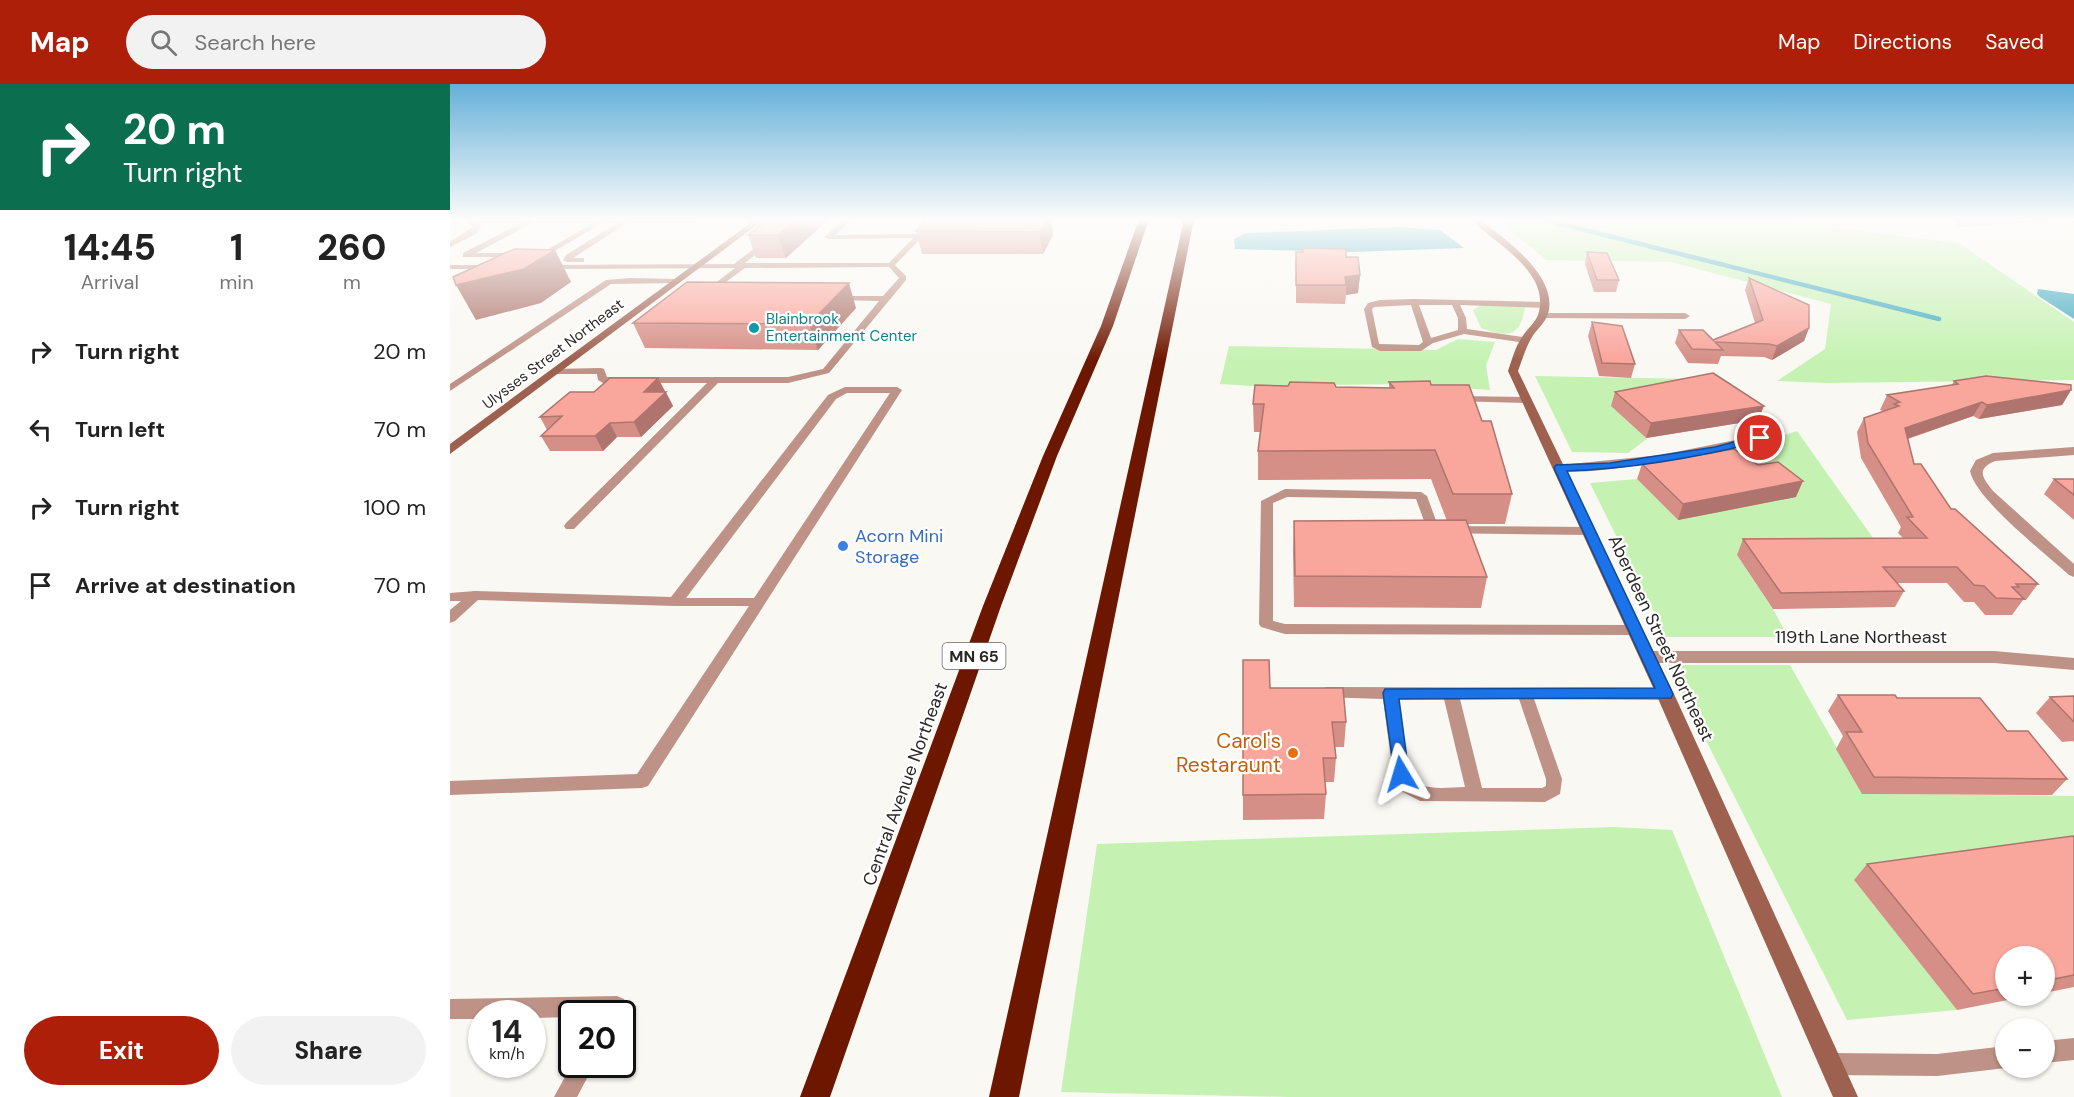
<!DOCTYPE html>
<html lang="en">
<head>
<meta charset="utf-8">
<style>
	body { margin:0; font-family:"DM Sans",sans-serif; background:#f2f2f2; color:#222; height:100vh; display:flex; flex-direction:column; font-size:22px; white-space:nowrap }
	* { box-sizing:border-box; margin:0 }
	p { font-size:20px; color:#767676 }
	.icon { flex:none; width:33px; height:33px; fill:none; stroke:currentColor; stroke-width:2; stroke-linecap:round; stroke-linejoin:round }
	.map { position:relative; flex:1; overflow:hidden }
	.details { display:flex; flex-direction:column; background:#fff; width:450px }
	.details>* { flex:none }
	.banner { background:#0b6e4f; color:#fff; overflow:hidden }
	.tools { position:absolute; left:1545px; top:862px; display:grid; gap:12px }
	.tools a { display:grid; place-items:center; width:60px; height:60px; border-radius:50%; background:#fff; box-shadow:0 2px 4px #0004; font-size:30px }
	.speed { position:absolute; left:18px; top:916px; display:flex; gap:12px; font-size:30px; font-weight:700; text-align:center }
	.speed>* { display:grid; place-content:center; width:78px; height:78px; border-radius:50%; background:#fff; box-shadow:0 2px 4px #0004; line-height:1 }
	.speed small { font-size:15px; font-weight:400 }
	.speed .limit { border:3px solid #111; border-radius:9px; background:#fff; color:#111 }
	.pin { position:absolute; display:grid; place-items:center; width:51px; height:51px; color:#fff; margin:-26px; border:3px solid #fff; border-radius:50%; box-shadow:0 2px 6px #0007 }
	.me { position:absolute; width:66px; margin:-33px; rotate:353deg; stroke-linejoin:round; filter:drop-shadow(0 0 4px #0008) }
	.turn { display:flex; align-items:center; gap:21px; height:126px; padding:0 24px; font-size:27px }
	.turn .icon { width:78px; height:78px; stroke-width:2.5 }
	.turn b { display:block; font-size:42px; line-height:51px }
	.eta { display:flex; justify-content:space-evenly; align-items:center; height:102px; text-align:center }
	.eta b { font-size:36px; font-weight:800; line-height:42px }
	.action { display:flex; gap:12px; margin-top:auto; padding:12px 24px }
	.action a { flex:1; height:69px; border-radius:36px; background:#ae1f0a; color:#fff; font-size:24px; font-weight:800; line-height:69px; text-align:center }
	.action a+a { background:#f2f2f2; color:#222 }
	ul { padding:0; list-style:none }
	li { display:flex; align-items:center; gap:18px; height:78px; padding:0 24px }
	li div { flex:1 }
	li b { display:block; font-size:22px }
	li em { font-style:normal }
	header { display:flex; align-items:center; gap:36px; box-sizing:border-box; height:84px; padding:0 30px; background:#ae1f0a; color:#fff }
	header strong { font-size:28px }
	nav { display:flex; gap:33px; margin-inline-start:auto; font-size:21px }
	.search { width:420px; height:54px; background:#f2f2f2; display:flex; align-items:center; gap:15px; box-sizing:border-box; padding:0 21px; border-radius:33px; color:#767676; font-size:22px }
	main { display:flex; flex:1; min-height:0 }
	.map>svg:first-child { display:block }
	.green { fill:#c5f2b2 }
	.water { fill:#41abc1 }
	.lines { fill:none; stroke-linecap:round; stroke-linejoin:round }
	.stream { stroke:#41abc1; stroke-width:4.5 }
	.lane { fill:#be9286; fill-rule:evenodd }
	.street { fill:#be9286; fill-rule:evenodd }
	.secondary { fill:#9e604f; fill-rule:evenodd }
	.highway { fill:#6e1700; fill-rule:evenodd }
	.wall { fill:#d68f86 }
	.shaded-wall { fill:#ae746d }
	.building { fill:#f9a69c; stroke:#ae746d; stroke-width:1.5 }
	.route { fill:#1a73e8; stroke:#114b97; stroke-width:1.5 }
	.culture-dot { fill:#0f9aa8; stroke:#fff; stroke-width:2 }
	.shop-dot { fill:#3f7fe0; stroke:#fff; stroke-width:2 }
	.food-dot { fill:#e8710a; stroke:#fff; stroke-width:2 }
	.labels { text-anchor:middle; stroke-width:4.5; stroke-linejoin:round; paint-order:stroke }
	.far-culture-label { font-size:15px; fill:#0d838f; stroke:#fff; text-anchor:start }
	.far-street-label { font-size:15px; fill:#292826; stroke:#fff }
	.shield { fill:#fff; stroke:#696867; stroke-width:1.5 }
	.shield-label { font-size:16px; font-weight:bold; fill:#292826 }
	.shop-label { font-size:18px; fill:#366cbe; stroke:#fff; text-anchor:start }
	.street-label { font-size:18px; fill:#292826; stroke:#fff }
	.near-food-label { font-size:21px; fill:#c56008; stroke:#fff; text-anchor:end }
</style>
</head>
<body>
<header>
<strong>Map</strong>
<div class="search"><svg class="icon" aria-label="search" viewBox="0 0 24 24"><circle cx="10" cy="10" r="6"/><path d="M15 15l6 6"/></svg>Search here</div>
<nav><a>Map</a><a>Directions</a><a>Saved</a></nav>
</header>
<main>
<section class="details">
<div class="banner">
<div class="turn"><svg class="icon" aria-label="right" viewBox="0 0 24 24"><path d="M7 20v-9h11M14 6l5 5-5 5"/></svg><div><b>20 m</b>Turn right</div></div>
</div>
<div class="eta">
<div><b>14:45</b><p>Arrival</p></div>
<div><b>1</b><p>min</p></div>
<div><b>260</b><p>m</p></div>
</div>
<ul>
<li><svg class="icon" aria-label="right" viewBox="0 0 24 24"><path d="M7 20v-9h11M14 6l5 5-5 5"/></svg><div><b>Turn right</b></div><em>20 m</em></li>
<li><svg class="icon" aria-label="left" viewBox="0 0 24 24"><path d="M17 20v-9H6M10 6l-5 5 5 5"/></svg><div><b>Turn left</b></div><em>70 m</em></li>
<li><svg class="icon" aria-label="right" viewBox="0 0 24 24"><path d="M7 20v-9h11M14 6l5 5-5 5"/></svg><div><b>Turn right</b></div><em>100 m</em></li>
<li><svg class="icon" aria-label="arrive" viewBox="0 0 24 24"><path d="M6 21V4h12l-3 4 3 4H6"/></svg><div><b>Arrive at destination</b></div><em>70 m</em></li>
</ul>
<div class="action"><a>Exit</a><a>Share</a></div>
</section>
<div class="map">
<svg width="1624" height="1013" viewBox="0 0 1624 1013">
	<rect width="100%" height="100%" fill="#faf8f3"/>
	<!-- green -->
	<g class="green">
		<polygon points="1047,135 1311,135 1509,159 1624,238 1624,296 1376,299 1327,297 1375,265 1381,220 1221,178 1096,176"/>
		<path d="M1033 220 1075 223C1070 255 1056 253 1031 244L1023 226Z"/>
		<polygon points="1008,255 1045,258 1036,281 1040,306 957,300 802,302 770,300 779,262 986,266"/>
		<polygon points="1085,292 1242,295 1162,322 1197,355 1178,369 1122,368"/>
		<polygon points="1347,347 1428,461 1287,471 1323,525 1338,553 1216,553 1140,399 1187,395 1228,436 1286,367"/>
		<polygon points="1218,581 1340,581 1413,710 1624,712 1624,786 1405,797 1507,926 1397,936"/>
		<polygon points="1164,743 1222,746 1332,1013 839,1013 611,1008 647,760"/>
	</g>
	<!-- water -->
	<g class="water">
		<polygon points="950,143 990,146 1014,164 903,168 785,165 784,155 796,149"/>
		<polygon points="1588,205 1624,210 1624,235 1590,213 1587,210"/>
	</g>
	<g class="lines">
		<!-- stream -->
		<polyline class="stream" points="1091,135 1489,235"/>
		<!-- lane -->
		<g class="lane">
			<polygon points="18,135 250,135 244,139 177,139 123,174 134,174 134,178 117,178 113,176 116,171 167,139 153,139 94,173 84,171 92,169 143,139 82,139 26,169 72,169 72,173 13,173 13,169 72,139 29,139 31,143 26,150 0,163 0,158 23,143"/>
			<polygon points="343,135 350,135 295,179 439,179 463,154 378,155 374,153 395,135 402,136 385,151 467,150 476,142 482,143 445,181 456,192 456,196 379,289 338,299 268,299 124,445 116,445 114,442 116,439 257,299 153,299 148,296 147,290 106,290 101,287 103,285 151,284 154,285 157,293 338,293 373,285 429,217 387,216 383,214 384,212 433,212 449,194 439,183 295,184 258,211 255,211 255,207 285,184 98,185 95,185 95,181 284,180"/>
			<polygon points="0,181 43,181 47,183 43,185 0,185"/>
			<polygon points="180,194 227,195 231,197 227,199 161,200 0,307 0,300 156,196"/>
			<path d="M964 215 1095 218 1099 221 1095 224 1010 221 1016 234 1017 245 1079 254V258L1076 259 1014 250 983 259 971 267H930L922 263 914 225 918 219 930 216ZM961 221 973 258 969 261 929 260 922 225 924 223ZM969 221H1002L1008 234V246L981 254Z"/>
			<path d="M395 303H447L452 306 198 702 192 704 0 711V697L187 690 299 522H225L28 516 5 537 0 539V526L11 517H0V509L25 507 221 513 378 311ZM397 309H440L304 514H236L386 315Z"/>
			<polygon points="1007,312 1077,313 1082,316 1077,319 1003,317 1002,315"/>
			<path d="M1310 351 1314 352V356C1284 364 1122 399 1104 384L1110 381 1211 371Z"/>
			<polygon points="835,405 971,408 977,412 988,442 1140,443 1146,447 1140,451 983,449 977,445 966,415 837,413 823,419 823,537 835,540 1185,541 1192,546 1185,551 835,550 811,543 809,540 811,417"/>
			<path d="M876 603 1215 604 1220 606 1223 610 1220 614 1215 616 1084 615 1112 695 1110 710 1095 718 970 717 951 707 943 690 933 615 871 613 868 609 871 605ZM948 615H994L1015 703C996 703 969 709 959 690ZM1010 615H1069L1096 695V702L1092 704H1032Z"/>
			<polygon points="167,912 174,915 177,922 172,932 172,930 122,930 122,933 82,934 82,930 32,930 32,935 0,935 0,915"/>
			<polygon points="1624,954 1624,976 1594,979 1594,957"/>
			<polygon points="1556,962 1556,984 1487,992 1381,991 1373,988 1370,980 1373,972 1381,969 1487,970"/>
			<polygon points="122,980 144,981 127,1013 104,1013"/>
		</g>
		<!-- street -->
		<g class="street">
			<polygon points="1093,229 1235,229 1240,232 1235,235 1090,234 1088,232"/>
			<path d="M1624 363V371L1545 377C1526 385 1532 393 1543 407L1624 480V493L1619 491C1595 469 1526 416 1520 387L1526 376 1543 369Z"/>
			<polygon points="1198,567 1544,567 1624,574 1624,586 1544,579 1198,579 1192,577 1190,573 1192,569"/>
		</g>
		<!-- secondary -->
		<g class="secondary">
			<polygon points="306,135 315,135 0,370 0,360"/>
			<path d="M1020 135H1029C1055 155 1109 192 1098 230 1095 239 1087 245 1082 253 1076 263 1072 276 1068 287L1224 610 1408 1013H1383L1206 610 1058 287C1062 276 1065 263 1072 253 1077 245 1085 239 1088 231 1102 188 1044 159 1020 135Z"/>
		</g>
		<!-- highway -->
		<g class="highway">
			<polygon points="689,135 699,135 663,242 607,372 551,522 380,1013 350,1013 533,522 593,372 651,242"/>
			<polygon points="734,135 744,135 569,1013 539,1013"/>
		</g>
	</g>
	<!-- wall -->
	<g class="wall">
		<polygon points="319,135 379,135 336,174 306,174 298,151"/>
		<polygon points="601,135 603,151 593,170 472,170 466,147"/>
		<polygon points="1503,135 1624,135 1624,139 1617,136 1507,143"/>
		<polygon points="846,168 896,173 910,191 908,209 896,211 895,220 846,219"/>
		<polygon points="1137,168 1169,196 1166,208 1144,208 1135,180"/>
		<polygon points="1299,194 1359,244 1354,257 1322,276 1314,273 1271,272 1268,280 1238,279 1225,259 1229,246 1263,256 1305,239 1295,206"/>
		<polygon points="406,224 368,266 195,264 183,239"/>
		<polygon points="1142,238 1185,280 1181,294 1149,292 1138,252"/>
		<polygon points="1504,297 1621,306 1612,321 1529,335 1523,332 1458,355 1464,380 1501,425 1588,500 1576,516 1573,516 1562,531 1535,531 1524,518 1514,518 1497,499 1447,499 1454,507 1445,523 1323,525 1287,471 1293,455 1453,454 1448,449 1451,443 1411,374 1407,348 1414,334 1433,327 1430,326 1437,311 1502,301"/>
		<polygon points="939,298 981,301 1032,337 1062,410 1055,440 1018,440 1037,493 1031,524 844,523 843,468 844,437 997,437 981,395 808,396 808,367 810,348 804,348 803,320 838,302 939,304"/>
		<polygon points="215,308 216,308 223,322 191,353 167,353 153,367 100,367 91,352 97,346 90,333"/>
		<polygon points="1165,308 1308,336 1196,354 1161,322"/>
		<polygon points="1231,374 1346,413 1228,436 1187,395 1192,380"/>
		<polygon points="1604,395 1624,395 1624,436 1594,410"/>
		<polygon points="820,604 896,638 894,663 885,663 886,674 884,698 875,698 876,710 874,735 793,736 793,711"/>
		<polygon points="1388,611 1447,614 1557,647 1617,695 1602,711 1412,710 1386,665 1393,652 1378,627"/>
		<polygon points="1624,612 1624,659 1623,657 1612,658 1586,629 1600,613"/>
		<polygon points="1624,753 1624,903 1594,909 1594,873 1556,873 1556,912 1578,912 1507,926 1404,796 1417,780"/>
	</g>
	<!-- shaded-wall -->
	<g class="shaded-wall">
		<polygon points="348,135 379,135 336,174 328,151"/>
		<polygon points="597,135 601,135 603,151 593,170 589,148"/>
		<polygon points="105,166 121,198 91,219 26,236 6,201"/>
		<polygon points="910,191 908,209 896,211 896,201 895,193"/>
		<polygon points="399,199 406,224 368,266 359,240"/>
		<polygon points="1359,244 1354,257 1322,276 1327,262"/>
		<polygon points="208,294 223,322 191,353 184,338 194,308"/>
		<polygon points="1621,306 1612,321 1529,335 1537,321"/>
		<polygon points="1532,318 1523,332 1447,358 1455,344"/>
		<polygon points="1314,322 1308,336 1196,354 1201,339"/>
		<polygon points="160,339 167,353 153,367 145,352"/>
		<polygon points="1353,397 1346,413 1228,436 1233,420"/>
	</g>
	<!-- building -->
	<g class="building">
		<polygon points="319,135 348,135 328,151 298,151"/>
		<polygon points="477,135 597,135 589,148 466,147"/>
		<polygon points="853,164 896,165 896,173 908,173 910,191 895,193 896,201 846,201 846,168 853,168"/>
		<polygon points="64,165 105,166 74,185 6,201 3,193"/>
		<polygon points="1137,168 1157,169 1169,196 1147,196"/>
		<polygon points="1299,194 1359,221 1359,244 1327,262 1319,260 1265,258 1273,266 1242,265 1229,246 1253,246 1263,256 1313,236"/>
		<polygon points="237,198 399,199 359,240 183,239"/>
		<polygon points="1142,238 1172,242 1185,280 1152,279"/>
		<polygon points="1263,289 1314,322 1201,339 1165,308"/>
		<polygon points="1536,292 1621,301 1621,306 1537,321 1532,318 1455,344 1464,380 1471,380 1501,425 1505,425 1588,500 1566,500 1569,503 1562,503 1574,515 1546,514 1534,502 1524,501 1507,483 1433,483 1454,507 1331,509 1293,455 1477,454 1457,433 1463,433 1418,359 1414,334 1449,322 1444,320 1450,318 1437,311 1508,300 1504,297"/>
		<polygon points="160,294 208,294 194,308 216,308 184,338 160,339 145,352 91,352 112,332 90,333 120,308 144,308"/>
		<polygon points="980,297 981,301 1019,301 1032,337 1041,337 1062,410 1003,410 985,366 808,367 814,320 803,320 805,301 838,302 840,298 884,299 886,303 944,304 939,298"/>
		<polygon points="1284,365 1308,381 1328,378 1353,397 1233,420 1192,380 1228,372 1231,374"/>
		<polygon points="1604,395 1624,395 1624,411"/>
		<polygon points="1016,436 1037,493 845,492 844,437"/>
		<polygon points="793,576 819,576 820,604 893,604 896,638 882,638 886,674 873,674 876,710 793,711"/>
		<polygon points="1388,611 1445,611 1447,614 1530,614 1557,647 1578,647 1617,695 1424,693 1396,648 1412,648"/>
		<polygon points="1624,612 1624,638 1600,613"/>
		<polygon points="1623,752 1624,753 1624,891 1594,897 1594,873 1556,873 1556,904 1523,910 1417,780"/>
	</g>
	<!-- sky -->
	<linearGradient id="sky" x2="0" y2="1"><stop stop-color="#65b0d8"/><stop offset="0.49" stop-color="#fdfcfa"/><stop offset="1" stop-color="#fdfcfa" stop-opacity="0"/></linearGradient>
	<rect width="1624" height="277" fill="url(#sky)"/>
	<!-- route -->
	<path class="route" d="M1310 351 1314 352V357C1249 373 1184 385 1117 387L1223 610 1221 614 949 615 959 690 957 694 951 696 945 694 933 609 935 605 1205 604 1104 384 1106 381 1160 379 1265 363Z"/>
	<!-- markers -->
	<circle class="culture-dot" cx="304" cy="244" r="6"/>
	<circle class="shop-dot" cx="393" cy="462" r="6"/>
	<circle class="food-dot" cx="843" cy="669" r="6"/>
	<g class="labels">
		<!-- far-culture labels -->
		<g class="far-culture-label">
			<text x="316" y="240">Blainbrook<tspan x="316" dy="17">Entertainment Center</tspan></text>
		</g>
		<!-- far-street labels -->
		<g class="far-street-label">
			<text transform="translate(103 270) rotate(-37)" y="5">Ulysses Street Northeast</text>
		</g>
		<!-- shield labels -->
		<rect class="shield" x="492.5" y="559" width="63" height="26" rx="4.5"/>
		<g class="shield-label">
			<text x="524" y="578">MN 65</text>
		</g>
		<!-- shop labels -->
		<g class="shop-label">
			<text x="405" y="458">Acorn Mini<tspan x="405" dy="21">Storage</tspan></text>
		</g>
		<!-- street labels -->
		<g class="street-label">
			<text x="1411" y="559">119th Lane Northeast</text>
			<text transform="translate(1211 554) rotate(65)" y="6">Aberdeen Street Northeast</text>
			<text transform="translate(455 700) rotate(-70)" y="6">Central Avenue Northeast</text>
		</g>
		<!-- near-food labels -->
		<g class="near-food-label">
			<text x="831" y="664">Carol's<tspan x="831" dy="24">Restaraunt</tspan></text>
		</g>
	</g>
</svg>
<div class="tools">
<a>+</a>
<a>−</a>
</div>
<div class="speed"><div>14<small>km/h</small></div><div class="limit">20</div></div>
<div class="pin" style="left:1310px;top:354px;background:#d93025"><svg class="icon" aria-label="arrive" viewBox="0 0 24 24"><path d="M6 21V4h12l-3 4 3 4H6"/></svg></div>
<svg class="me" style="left:951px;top:690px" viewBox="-20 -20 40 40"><path d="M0-17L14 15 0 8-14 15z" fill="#1a73e8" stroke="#fff" stroke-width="4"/></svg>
</div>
</main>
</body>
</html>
